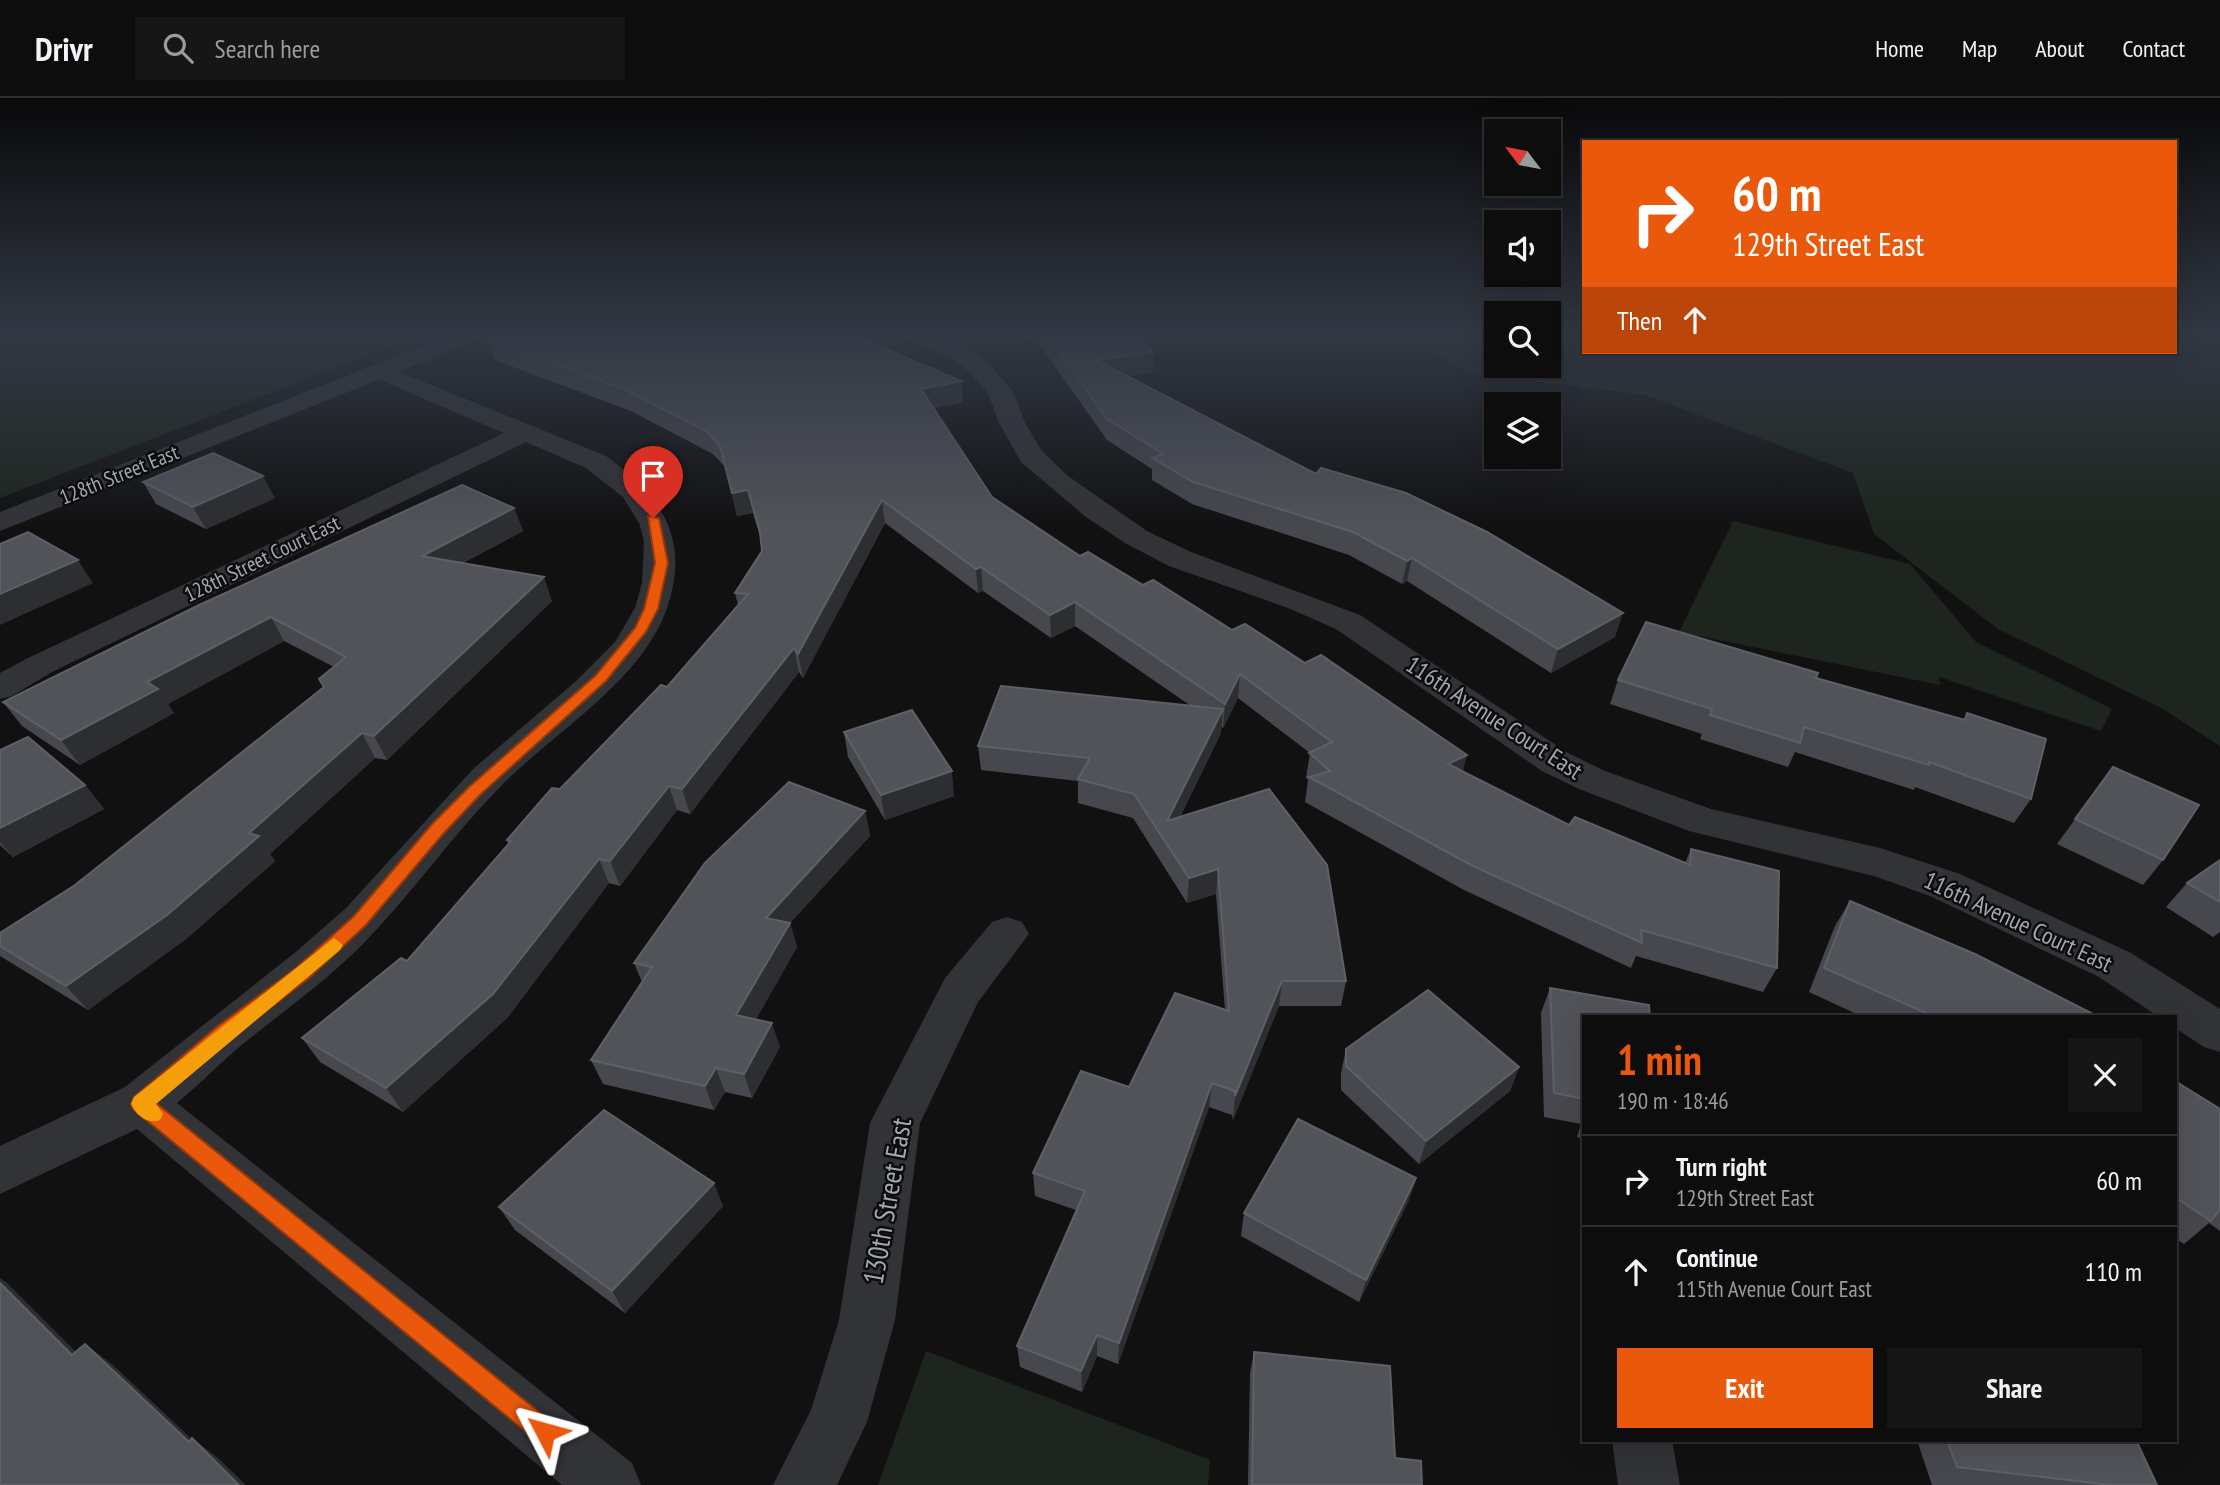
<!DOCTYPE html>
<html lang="en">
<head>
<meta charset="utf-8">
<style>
	body { margin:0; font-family:"PT Sans Narrow",sans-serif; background:#161617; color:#f1f3f6; height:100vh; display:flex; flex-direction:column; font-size:26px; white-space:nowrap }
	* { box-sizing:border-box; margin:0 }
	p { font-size:23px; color:#9a9c9e }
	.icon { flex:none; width:38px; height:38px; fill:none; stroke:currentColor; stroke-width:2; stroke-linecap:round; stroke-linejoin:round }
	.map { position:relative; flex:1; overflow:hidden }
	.details { position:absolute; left:1582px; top:917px; width:595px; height:427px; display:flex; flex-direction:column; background:#0d0d0e; border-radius:0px; box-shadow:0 7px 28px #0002,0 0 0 2px #2d2d2e }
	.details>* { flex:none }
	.hud { position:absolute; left:1582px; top:42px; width:595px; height:214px; border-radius:0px; box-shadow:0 7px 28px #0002,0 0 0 2px #2d2d2e; background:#ea580c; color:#fff; overflow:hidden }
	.needle { width:46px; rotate:302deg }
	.controls { position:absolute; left:1484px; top:21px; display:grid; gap:14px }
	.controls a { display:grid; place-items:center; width:77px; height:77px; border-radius:0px; background:#0d0d0e; box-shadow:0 7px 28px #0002,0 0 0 2px #2d2d2e; font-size:35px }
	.pin { position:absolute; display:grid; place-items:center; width:60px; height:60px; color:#fff; margin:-72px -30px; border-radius:50% 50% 50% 0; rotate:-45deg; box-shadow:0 0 7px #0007 }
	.pin .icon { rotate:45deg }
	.me { position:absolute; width:77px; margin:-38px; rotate:309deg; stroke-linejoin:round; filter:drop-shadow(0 0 5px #0008) }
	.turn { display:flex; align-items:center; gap:24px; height:147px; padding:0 35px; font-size:32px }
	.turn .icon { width:91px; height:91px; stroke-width:2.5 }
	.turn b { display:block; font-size:49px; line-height:60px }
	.then { display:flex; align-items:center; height:66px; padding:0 35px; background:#0003; gap:14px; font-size:26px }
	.round { display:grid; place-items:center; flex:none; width:74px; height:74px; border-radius:0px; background:#161617 }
	.head { display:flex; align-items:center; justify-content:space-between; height:119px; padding:0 35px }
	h1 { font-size:42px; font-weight:600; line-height:52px; color:#ea580c }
	.action { display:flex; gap:14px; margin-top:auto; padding:14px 35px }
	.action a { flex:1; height:80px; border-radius:0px; background:#ea580c; color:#fff; font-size:28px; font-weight:600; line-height:80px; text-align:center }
	.action a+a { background:#161617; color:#f1f3f6 }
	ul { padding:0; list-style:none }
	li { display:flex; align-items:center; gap:21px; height:91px; padding:0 35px; border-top:2px solid #2d2d2e }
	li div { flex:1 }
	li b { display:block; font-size:26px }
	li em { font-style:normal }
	header { display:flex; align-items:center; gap:42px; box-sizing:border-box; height:98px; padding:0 35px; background:#0d0d0e; border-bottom:2px solid #2d2d2e }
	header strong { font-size:33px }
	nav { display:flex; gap:38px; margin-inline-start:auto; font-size:24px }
	.search { width:490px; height:63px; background:#161617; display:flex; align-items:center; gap:18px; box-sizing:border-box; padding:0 24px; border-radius:0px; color:#9a9c9e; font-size:26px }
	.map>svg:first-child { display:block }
	.green { fill:#1d251e }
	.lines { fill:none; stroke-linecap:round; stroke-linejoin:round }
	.minor { fill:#323337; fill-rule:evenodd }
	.tertiary { fill:#323337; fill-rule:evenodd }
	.wall { fill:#47484e }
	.shaded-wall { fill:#2d2e31 }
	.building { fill:#515359; stroke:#5d6067; stroke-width:2 }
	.route { fill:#ea580c; stroke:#983908; stroke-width:2 }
	.slow { fill:#f59e0b }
	.labels { text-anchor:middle; stroke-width:5; stroke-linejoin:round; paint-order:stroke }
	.far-street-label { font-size:21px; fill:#a2a8b3; stroke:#0c0c0d }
	.street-label { font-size:24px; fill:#a2a8b3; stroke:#0c0c0d }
	.near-street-label { font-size:28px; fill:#a2a8b3; stroke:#0c0c0d }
</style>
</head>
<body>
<header>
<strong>Drivr</strong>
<div class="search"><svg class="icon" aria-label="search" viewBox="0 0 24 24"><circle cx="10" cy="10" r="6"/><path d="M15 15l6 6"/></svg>Search here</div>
<nav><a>Home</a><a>Map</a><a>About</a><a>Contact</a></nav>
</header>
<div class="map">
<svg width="2220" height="1387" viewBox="0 0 2220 1387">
	<rect width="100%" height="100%" fill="#111112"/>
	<!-- green -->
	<g class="green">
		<polygon points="0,236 422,236 0,400"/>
		<polygon points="1403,236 1496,236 1496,268 1549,268 1549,236 1584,236 1584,254 2175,254 2175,236 2220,236 2220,648 2161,610 1998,531 1874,436 1853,375 1645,297 1468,275"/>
		<polygon points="1733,423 1910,466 1976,544 2112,611 2101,633 1939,579 1940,587 1679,534"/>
		<polygon points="926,1253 1210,1362 1208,1387 878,1387"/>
	</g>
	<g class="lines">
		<!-- minor -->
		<g class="minor">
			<polygon points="902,236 934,236 967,249 985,262 1013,293 1025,325 1042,353 1068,378 1147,433 1191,454 1360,517 1568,655 1605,673 1711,711 1880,750 1960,776 2131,855 2220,911 2220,954 2204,949 2175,930 2175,919 2159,919 2099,879 1930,798 1874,778 1689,733 1579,691 1542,673 1336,531 1288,510 1169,468 1125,445 1086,419 1021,364 999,325 988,295 967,272 951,259 906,241"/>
			<path d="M380 266 606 358C661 397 691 441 667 510 642 583 554 634 502 687 452 737 412 796 362 847 326 883 284 913 244 945 221 964 200 986 177 1005L632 1365 641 1387H562L137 1031 0 1096V1048L125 989 297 853 346 810 473 671 575 584 615 544 635 510 642 485 644 443 639 425 623 399 586 370 526 344 52 574 12 598 0 601V575L28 560 504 335 371 278 368 273 371 268Z"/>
			<polygon points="1007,819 1022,824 1029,836 978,904 920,1025 895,1222 867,1324 837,1387 773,1387 811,1312 839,1222 870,1025 945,880 992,824"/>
			<polygon points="1612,1342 1672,1342 1680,1387 1618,1387"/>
		</g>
		<!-- tertiary -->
		<polygon class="tertiary" points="453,236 485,236 481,241 0,433 0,414"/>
	</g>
	<!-- wall -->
	<g class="wall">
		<polygon points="1020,236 1139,236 1153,274 1127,278 1615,539 1551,575 1407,483 1402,486 1349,457 1192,406 1152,382 1152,371 1107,342 1039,246"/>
		<polygon points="488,242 961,283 963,304 934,310 992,399 1080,458 1143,487 1232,532 1463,674 1569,727 1685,765 1691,751 1777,870 1763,894 1636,858 1631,870 1464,792 1305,704 1308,682 1306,680 1310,655 1238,600 1223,630 1221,629 1221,635 1180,719 1346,883 1341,908 1279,908 1233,1022 1232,1017 1209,1009 1118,1266 1097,1258 1082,1294 1020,1269 1017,1248 1076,1112 1035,1098 1033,1075 1129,989 1225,912 1216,796 1187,805 1133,720 1078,705 1078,683 981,672 978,648 1191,608 1075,528 1051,540 983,493 978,495 885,425 803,580 799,574 690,716 677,712 620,788 609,785 507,920 403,1014 320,964 302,940 407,863 508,746 507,742 667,589 738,507 735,495 762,453 761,442 753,415 737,418 726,370 713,356 631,313 495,262"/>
		<polygon points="143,384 275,400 206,431 156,406"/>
		<polygon points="514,410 523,433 463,465 552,503 387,662 375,660 270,756 275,763 186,841 88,912 0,858 0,833 1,835 75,787 324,590 319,581 334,569 284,543 168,606 174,615 80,667 22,628 3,604"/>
		<polygon points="1816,580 1963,622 1967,615 2031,701 2014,725 1915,689 1914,692 1795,654 1788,669 1700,641 1702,636 1610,606 1618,582"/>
		<polygon points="844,634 954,698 885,722 848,659"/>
		<polygon points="0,652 85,687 104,711 13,759 0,747"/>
		<polygon points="2113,669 2163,762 2143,787 2057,746"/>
		<polygon points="865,713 870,738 790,825 797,849 756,921 780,949 752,1000 725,994 714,1012 603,986 591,962 642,884 634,865"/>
		<polygon points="2220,762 2220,834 2213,839 2166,809 2187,785"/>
		<polygon points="1850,803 2096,919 1863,919 1809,894 1835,828"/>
		<polygon points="1550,890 1584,919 1584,1041 1577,1039 1581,1026 1544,1019 1541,915"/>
		<polygon points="1346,951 1519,969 1510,993 1419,1066 1341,992 1341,975"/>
		<polygon points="2175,983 2220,1011 2220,1133 2209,1125 2184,1146 2175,1140"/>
		<polygon points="1416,1080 1408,1104 1359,1204 1241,1138 1244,1115"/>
		<polygon points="723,1108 625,1215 515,1132 499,1109"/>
		<polygon points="1254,1254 1422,1387 1248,1387 1250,1275"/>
		<polygon points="1917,1342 2136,1342 2157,1387 1932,1387"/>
	</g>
	<!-- shaded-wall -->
	<g class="shaded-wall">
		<polygon points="1153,254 1153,274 1096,282 1096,262"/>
		<polygon points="961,283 963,304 924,312 921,291"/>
		<polygon points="263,378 275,400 206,431 193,409"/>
		<polygon points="748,392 753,415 737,418 732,395"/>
		<polygon points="882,402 885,425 803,580 798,556"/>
		<polygon points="514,410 523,433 432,481 422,458"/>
		<polygon points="1412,460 1407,483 1402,486 1407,463"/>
		<polygon points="78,462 93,485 0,527 0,496"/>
		<polygon points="981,469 983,493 978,495 976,471"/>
		<polygon points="544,479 552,503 387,662 374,638"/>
		<polygon points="1075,504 1075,528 1051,540 1050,517"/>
		<polygon points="1623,515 1615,539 1551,575 1558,551"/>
		<polygon points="271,519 284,543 168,606 174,615 80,667 61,642 147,584"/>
		<polygon points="794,550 799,574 690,716 682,691"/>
		<polygon points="1240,576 1238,600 1223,630 1225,606"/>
		<polygon points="1223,611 1221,635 1166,747 1167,723"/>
		<polygon points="362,635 375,660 270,756 275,763 186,841 88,912 66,888 249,735"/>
		<polygon points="1467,657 1461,681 1448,666"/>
		<polygon points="952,673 954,698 885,722 881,697"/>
		<polygon points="85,687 104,711 13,759 0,744 0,730"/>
		<polygon points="669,688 677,712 620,788 610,763"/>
		<polygon points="865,713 870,738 790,825 797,849 745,941 736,917 766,820"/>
		<polygon points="599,761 609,785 507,920 403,1014 386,990"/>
		<polygon points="1218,771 1216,796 1187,805 1189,780"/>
		<polygon points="1282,883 1279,908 1233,1022 1235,998"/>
		<polygon points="772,925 780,949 752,1000 744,976"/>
		<polygon points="1519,969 1510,993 1419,1066 1426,1043"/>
		<polygon points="716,970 725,994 714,1012 705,988"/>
		<polygon points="1212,985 1209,1009 1118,1266 1119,1245"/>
		<polygon points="1416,1080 1408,1104 1359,1204 1366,1182"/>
		<polygon points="714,1085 723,1108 625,1215 612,1193"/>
		<polygon points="0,1180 7,1185 100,1278 72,1257 0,1185"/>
		<polygon points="1097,1237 1097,1258 1082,1294 1081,1273"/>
		<polygon points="85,1246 113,1267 215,1363 189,1344"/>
		<polygon points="192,1340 218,1360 246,1387 239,1387"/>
	</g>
	<!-- building -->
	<g class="building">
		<polygon points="504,236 851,236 961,283 921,291 992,399 1080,458 1088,454 1143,487 1153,482 1232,532 1245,526 1305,565 1321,557 1467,657 1448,666 1569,727 1575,719 1690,767 1691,751 1779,773 1777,870 1641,832 1642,845 1471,767 1309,679 1330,673 1309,655 1332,644 1240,576 1225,606 1075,504 1050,517 981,469 976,471 882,402 798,556 794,550 682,691 669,688 610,763 599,761 493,896 386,990 302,940 401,860 407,863 511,743 507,742 552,690 560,691 661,587 667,589 748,496 735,495 762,453 760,434 748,392 732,395 720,348 708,334 626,292 488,242"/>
		<polygon points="1046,236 1139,236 1153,254 1096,262 1316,376 1321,370 1406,395 1487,434 1623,515 1558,551 1412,460 1407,463 1353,434 1193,384 1152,360 1163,356 1107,321"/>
		<polygon points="213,355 263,378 193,409 143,384"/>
		<polygon points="462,387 514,410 422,458 544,479 374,638 362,635 249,735 259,738 167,817 66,888 0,848 0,835 75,787 324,589 319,581 346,559 271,519 147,584 158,591 61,642 3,604 197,508"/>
		<polygon points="28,434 78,462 0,496 0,446"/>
		<polygon points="1646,524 1818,575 1816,580 1965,622 1967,615 2046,641 2031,701 1929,664 1929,667 1804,629 1800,645 1710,617 1712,611 1618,582"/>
		<polygon points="1001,588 1223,611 1167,723 1269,691 1327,767 1346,883 1282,883 1235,998 1235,993 1212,985 1119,1245 1097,1237 1081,1273 1017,1248 1085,1093 1033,1075 1081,973 1129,989 1175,895 1229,913 1218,771 1189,780 1134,696 1078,681 1090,660 978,648"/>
		<polygon points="912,612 952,673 881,697 844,634"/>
		<polygon points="28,639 85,687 0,730 0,652"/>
		<polygon points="2113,669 2199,707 2163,762 2075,721"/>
		<polygon points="789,684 865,713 766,820 790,825 736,917 772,925 744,976 716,970 705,988 591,962 652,869 634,865 705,765"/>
		<polygon points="2220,762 2220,804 2187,785"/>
		<polygon points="1850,803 1975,856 2097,918 2096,919 1935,919 1824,870"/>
		<polygon points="1550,890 1649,907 1650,919 1584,919 1584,1001 1554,995"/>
		<polygon points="1428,892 1519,969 1426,1043 1346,968 1346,951"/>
		<polygon points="2175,983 2220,1011 2220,1111 2211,1123 2175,1099"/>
		<polygon points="604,1012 714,1085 612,1193 499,1109"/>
		<polygon points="1298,1021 1416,1080 1366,1182 1244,1115"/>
		<polygon points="0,1185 72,1257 85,1246 189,1344 192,1340 239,1387 0,1387"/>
		<polygon points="1254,1254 1390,1268 1395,1360 1421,1363 1422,1387 1252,1387"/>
		<polygon points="1947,1342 2136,1342 2157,1387 2110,1387 1957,1369"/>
	</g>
	<!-- sky -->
	<linearGradient id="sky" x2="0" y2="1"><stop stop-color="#09090a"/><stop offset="0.55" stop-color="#323844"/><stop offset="1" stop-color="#323844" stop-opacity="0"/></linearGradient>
	<rect width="2220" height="430" fill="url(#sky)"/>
	<!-- route -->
	<polygon class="route" points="648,418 659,420 668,465 658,511 646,534 606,583 480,697 444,735 366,827 309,880 232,939 156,1005 554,1326 558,1334 554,1343 545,1347 537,1343 134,1012 131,1006 134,999 218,928 296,870 354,818 432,726 469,689 596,577 635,530 644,511 655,465"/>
	<!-- slow -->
	<path class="slow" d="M334 840 343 847 340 852 156 1006 163 1016 160 1022C148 1027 136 1017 131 1006L134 999Z"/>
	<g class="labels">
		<!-- far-street labels -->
		<g class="far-street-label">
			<text transform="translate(119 377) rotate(-22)" y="7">128th Street East</text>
			<text transform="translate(262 461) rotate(-26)" y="7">128th Street Court East</text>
		</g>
		<!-- street labels -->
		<g class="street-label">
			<text transform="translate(1494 620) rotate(33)" y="8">116th Avenue Court East</text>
			<text transform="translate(2018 824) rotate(25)" y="8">116th Avenue Court East</text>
		</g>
		<!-- near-street labels -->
		<g class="near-street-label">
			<text transform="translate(887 1103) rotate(-80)" y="10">130th Street East</text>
		</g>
	</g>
</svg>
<div class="controls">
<a><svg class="needle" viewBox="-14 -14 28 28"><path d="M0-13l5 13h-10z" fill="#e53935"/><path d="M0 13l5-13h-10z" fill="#9a9c9e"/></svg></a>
<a><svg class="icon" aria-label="sound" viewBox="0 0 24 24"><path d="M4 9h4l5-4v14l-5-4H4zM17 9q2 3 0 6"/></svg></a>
<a><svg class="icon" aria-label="search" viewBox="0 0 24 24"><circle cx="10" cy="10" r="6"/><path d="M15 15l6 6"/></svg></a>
<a><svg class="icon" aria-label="layers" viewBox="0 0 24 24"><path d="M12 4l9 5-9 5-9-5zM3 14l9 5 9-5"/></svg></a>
</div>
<div class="pin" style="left:653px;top:420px;background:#d93025"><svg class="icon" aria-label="arrive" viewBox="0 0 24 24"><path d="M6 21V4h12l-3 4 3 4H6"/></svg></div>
<svg class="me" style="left:545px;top:1334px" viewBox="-20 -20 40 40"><path d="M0-17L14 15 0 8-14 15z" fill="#ea580c" stroke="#fff" stroke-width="4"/></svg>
<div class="hud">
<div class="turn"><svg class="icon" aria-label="right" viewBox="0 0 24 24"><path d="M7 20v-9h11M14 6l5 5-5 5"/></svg><div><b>60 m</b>129th Street East</div></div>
<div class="then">Then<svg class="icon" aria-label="ahead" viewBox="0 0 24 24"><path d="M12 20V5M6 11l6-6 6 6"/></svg></div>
</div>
<section class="details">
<div class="head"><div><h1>1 min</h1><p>190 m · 18:46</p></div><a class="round"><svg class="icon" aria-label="close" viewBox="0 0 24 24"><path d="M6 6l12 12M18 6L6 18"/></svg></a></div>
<ul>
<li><svg class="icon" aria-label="right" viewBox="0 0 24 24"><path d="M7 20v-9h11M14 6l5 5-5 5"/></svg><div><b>Turn right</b><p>129th Street East</p></div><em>60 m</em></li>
<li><svg class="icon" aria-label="ahead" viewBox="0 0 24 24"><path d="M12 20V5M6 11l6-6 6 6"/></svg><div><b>Continue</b><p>115th Avenue Court East</p></div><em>110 m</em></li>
</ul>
<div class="action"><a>Exit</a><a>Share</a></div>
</section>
</div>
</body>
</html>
